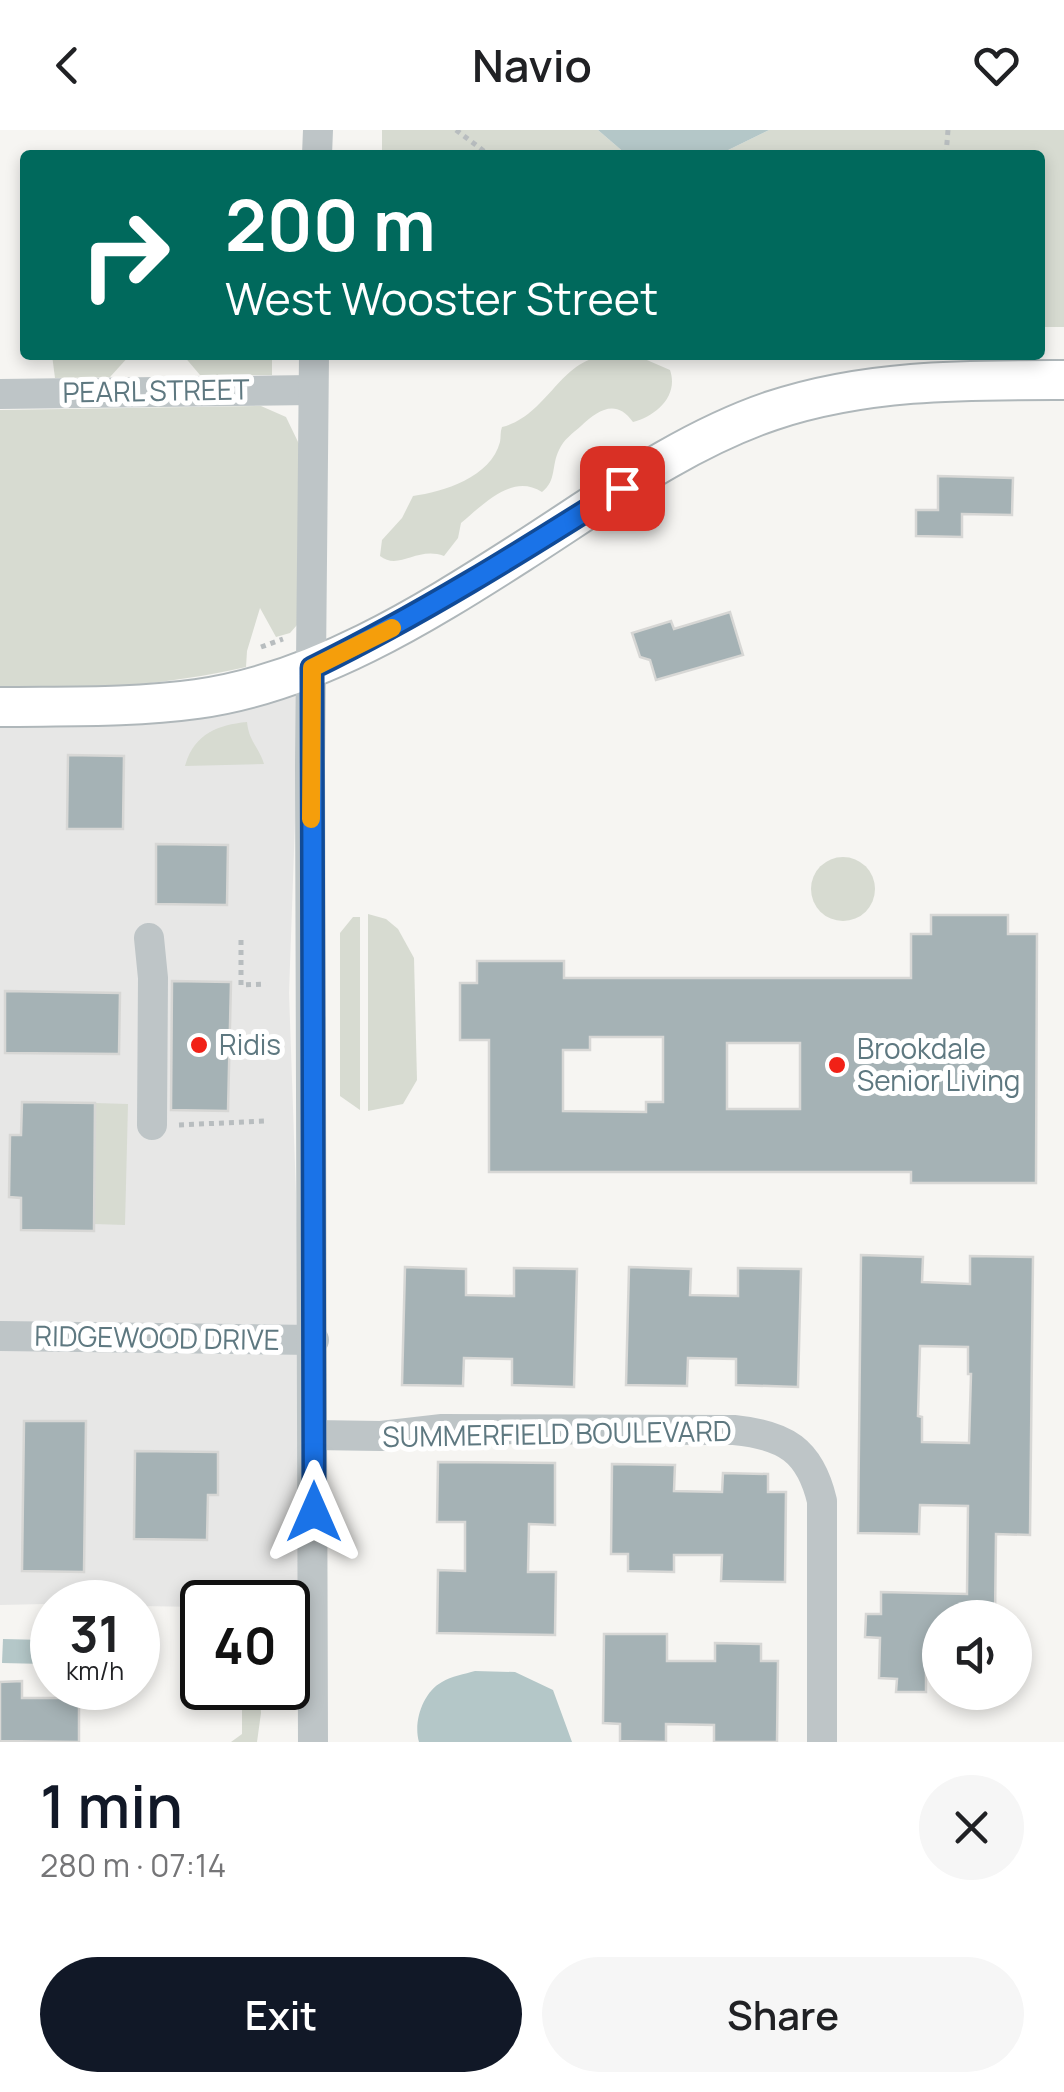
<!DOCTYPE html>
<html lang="en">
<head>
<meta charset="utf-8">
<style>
	body { margin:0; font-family:Manrope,sans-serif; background:#f6f6f6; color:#202124; height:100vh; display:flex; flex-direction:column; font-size:38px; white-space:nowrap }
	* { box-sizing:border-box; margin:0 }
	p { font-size:32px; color:#757577 }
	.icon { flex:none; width:55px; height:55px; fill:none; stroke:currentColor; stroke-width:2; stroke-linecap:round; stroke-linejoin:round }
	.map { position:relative; height:1612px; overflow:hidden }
	.side { display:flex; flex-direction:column; background:#fff; flex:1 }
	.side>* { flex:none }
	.hud { position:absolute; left:20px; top:20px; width:1025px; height:210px; border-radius:10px; box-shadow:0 5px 15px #0003; background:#00695c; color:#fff; overflow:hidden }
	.tools { position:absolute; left:922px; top:1470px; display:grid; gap:20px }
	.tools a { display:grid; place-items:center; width:110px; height:110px; border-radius:50%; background:#fff; box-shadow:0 5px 15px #0003; font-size:50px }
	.speed { position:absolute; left:30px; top:1450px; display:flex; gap:20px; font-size:50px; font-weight:700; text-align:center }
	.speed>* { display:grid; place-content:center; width:130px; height:130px; border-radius:50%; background:#fff; box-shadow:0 5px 15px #0003; line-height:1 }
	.speed small { font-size:25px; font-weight:400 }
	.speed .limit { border:5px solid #111; border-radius:15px; background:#fff; color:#111 }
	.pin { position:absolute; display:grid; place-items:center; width:85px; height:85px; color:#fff; margin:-42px; border-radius:20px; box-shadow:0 5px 15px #0006 }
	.me { position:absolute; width:110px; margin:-55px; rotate:0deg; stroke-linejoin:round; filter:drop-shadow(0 0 8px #0008) }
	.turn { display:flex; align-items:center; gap:35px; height:210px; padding:0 40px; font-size:45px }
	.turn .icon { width:130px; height:130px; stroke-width:2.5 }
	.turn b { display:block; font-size:70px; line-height:85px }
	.round { display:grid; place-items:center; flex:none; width:105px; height:105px; border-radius:52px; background:#f6f6f6 }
	.summary { display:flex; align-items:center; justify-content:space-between; height:170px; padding:0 40px }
	h1 { font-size:60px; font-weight:600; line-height:75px; color:#111827 }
	.primary-button { display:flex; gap:20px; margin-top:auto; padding:20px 40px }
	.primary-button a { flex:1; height:115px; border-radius:60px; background:#111827; color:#fff; font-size:40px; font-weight:600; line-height:115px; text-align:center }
	.primary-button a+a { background:#f6f6f6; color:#202124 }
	header { display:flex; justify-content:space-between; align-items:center; height:130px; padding:0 40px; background:#fff; font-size:45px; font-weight:600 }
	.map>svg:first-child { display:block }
	.built { fill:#e7e7e6 }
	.green { fill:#d7dbd1 }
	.water { fill:#b4c7c8 }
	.building { fill:#a5b2b5; stroke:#d7d7d5; stroke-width:2.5; fill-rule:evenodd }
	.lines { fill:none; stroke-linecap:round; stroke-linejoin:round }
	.major-casing { stroke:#afb7ba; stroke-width:42 }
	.path { stroke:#b8bdbf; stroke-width:5; stroke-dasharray:5 5; stroke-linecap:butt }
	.minor { stroke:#bec5c7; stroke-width:30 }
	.major { stroke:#fff; stroke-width:38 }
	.route-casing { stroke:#114b97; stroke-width:25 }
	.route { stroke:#1a73e8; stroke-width:18 }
	.slow { stroke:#f59e0b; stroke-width:18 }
	.poi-dot { fill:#f12117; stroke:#fff; stroke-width:4 }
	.labels { text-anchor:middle; stroke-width:10; stroke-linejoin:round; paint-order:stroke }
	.street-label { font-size:28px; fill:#5e7880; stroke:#fff }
	.poi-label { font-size:28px; fill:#5e7880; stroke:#fff; text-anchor:start }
</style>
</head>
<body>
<header><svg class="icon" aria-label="back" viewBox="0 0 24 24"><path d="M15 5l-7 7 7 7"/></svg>Navio<svg class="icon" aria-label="heart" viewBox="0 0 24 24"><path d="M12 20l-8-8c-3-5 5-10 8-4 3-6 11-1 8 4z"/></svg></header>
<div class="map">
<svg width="1064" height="1612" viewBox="0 0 1064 1612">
	<rect width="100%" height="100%" fill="#f6f5f2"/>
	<!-- built -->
	<polygon class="built" points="300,551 289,863 299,1151 299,1479 288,1479 288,1472 202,1472 202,1477 138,1476 138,1472 0,1475 0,593"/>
	<!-- green -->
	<g class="green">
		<polygon points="382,0 598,0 627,25 382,25"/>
		<polygon points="769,0 1064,0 1064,197 1040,197 1040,25 718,25"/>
		<polygon points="52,225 130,225 110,247 55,248"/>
		<polygon points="183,225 272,225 272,245 200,245"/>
		<path d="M604 226 640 227 670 240C679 266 656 286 633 292 616 268 598 280 581 296 573 303 563 310 559 320 551 336 557 350 542 362 512 343 484 374 461 393L458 408 444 426C417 416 399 441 380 426L382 410 402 388 413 366C443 362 491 347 500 312 501 307 500 302 502 297 547 286 559 231 604 226Z"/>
		<path d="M261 276 286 287 299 314 297 495 290 503 276 507 260 478 247 521 246 537C167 555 82 561 0 561V280Z"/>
		<path d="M247 592C249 612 259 617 264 634L185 636C194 604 217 595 247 592Z"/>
		<circle cx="843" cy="759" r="32"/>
		<polygon points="368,784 386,789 398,799 414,828 417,950 403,974 368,981"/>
		<polygon points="353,787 360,787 360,980 340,966 340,803"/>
		<polygon points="95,973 128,974 125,1095 94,1094"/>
		<polygon points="251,1565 260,1565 261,1583 257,1612 231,1612 242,1604 242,1575"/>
	</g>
	<!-- water -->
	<g class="water">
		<polygon points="598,0 769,0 718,25 627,25"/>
		<polygon points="3,1509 45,1510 45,1534 2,1533"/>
		<path d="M475 1541 515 1542 553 1560 572 1612H419C413 1592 423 1562 442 1552 451 1546 465 1544 475 1541Z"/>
	</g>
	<!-- building -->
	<g class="building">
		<polygon points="938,346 1013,348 1012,385 962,384 962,407 916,406 916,380 938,380"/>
		<polygon points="730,482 743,525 656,550 650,530 640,527 632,503 671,491 674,499"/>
		<polygon points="68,625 124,626 123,699 67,699"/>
		<polygon points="156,714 228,715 227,775 156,774"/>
		<path d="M931 785H1008V804H1037L1036 1053H911V1042H489V910H460V853H477V831H564V848H911V804H931ZM590 907H663V972H646V982L563 981V920H590ZM727 913H800V979H727Z"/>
		<polygon points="172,851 231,852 228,981 171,980"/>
		<polygon points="5,861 120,863 119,924 5,923"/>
		<polygon points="22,972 95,973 94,1101 21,1100 21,1068 9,1067 10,1005 21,1005"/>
		<path d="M861 1125 923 1127 922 1152 970 1154V1126L1033 1127 1030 1405 996 1404 995 1488H940V1536H926V1562H896L897 1549 879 1548 880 1508 865 1507 866 1484H881V1462L967 1464 968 1376 920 1375 919 1404 858 1403ZM920 1216 968 1217V1244H971L969 1313 922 1312V1287L918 1286Z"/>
		<polygon points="405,1137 466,1139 466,1165 514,1166 514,1138 577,1139 574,1257 512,1255 512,1229 464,1228 463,1256 402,1255"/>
		<polygon points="629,1137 691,1139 690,1165 738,1166 738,1138 801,1139 798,1257 736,1255 736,1229 688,1228 687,1256 626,1255"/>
		<polygon points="24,1291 86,1291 84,1442 22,1441"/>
		<polygon points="135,1321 218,1322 218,1365 208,1365 207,1410 134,1409"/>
		<polygon points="438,1332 555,1333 555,1395 529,1394 528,1442 556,1442 555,1505 437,1503 438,1440 465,1441 465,1392 437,1392"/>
		<polygon points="612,1334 675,1335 674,1361 722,1362 723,1343 768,1344 768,1362 786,1362 785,1452 721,1451 722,1425 674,1425 674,1442 628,1441 628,1424 611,1424"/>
		<polygon points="604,1504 667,1504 667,1531 715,1531 715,1513 761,1514 761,1531 778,1531 777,1612 714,1612 714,1595 666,1594 666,1612 620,1611 620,1594 603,1593"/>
		<polygon points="22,1551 22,1568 79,1568 79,1612 0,1611 0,1552"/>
	</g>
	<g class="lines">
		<defs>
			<path id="major" d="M0 577C66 576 132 578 197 569 314 553 423 485 520 423 600 372 680 312 771 281 866 249 965 250 1064 250"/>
		</defs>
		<!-- major casing -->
		<use href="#major" class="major-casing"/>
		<!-- path -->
		<g class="path">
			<polyline points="456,0 489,25"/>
			<polyline points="946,25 948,0"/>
			<polyline points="261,517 283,509"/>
			<polyline points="241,810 241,855 266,854"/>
			<polyline points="179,995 266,991"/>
		</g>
		<!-- minor -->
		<g class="minor">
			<polyline points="317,25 318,0"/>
			<polyline points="0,264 313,260"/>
			<polyline points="149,808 153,848 152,995"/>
			<polyline points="0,1206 314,1210"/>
			<path d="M314 1305 381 1306 442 1299 734 1300C785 1305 810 1320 822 1371V1612"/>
			<polyline points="313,1612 310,636 314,225"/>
		</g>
		<!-- major -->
		<use href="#major" class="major"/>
	</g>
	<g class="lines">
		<defs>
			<path id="route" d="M314 1382 312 538C420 485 521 422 622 358"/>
		</defs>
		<!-- route casing -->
		<use href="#route" class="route-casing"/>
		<!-- route -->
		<use href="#route" class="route"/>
		<!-- slow -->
		<polyline class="slow" points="311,689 312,538 392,498"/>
	</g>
	<!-- markers -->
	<g class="poi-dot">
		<circle cx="199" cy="915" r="10"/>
		<circle cx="837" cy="935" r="10"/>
	</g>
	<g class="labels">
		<!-- street labels -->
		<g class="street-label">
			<text transform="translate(156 261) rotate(-1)" y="10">PEARL STREET</text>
			<text transform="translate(157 1208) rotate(1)" y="10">RIDGEWOOD DRIVE</text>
			<text transform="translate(557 1304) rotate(-1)" y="10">SUMMERFIELD BOULEVARD</text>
		</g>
		<!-- poi labels -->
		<g class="poi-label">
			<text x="219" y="925">Ridis</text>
			<text x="857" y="929">Brookdale<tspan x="857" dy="32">Senior Living</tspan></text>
		</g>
	</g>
</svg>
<div class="tools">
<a><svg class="icon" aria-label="sound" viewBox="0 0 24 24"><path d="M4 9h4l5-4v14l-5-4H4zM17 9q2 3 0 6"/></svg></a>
</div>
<div class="speed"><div>31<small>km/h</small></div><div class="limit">40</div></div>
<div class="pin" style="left:622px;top:358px;background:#d93025"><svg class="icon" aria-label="arrive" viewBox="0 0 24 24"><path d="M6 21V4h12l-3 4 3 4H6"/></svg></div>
<svg class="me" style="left:314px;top:1382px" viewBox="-20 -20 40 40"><path d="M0-17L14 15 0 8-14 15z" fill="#1a73e8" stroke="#fff" stroke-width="4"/></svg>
<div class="hud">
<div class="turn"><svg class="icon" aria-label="right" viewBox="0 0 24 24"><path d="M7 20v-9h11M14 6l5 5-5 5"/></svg><div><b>200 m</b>West Wooster Street</div></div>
</div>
</div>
<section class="side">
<div class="summary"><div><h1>1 min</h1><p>280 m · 07:14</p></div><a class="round"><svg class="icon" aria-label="close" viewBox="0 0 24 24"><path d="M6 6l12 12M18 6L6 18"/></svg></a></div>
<div class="primary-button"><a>Exit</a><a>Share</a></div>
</section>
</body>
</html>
